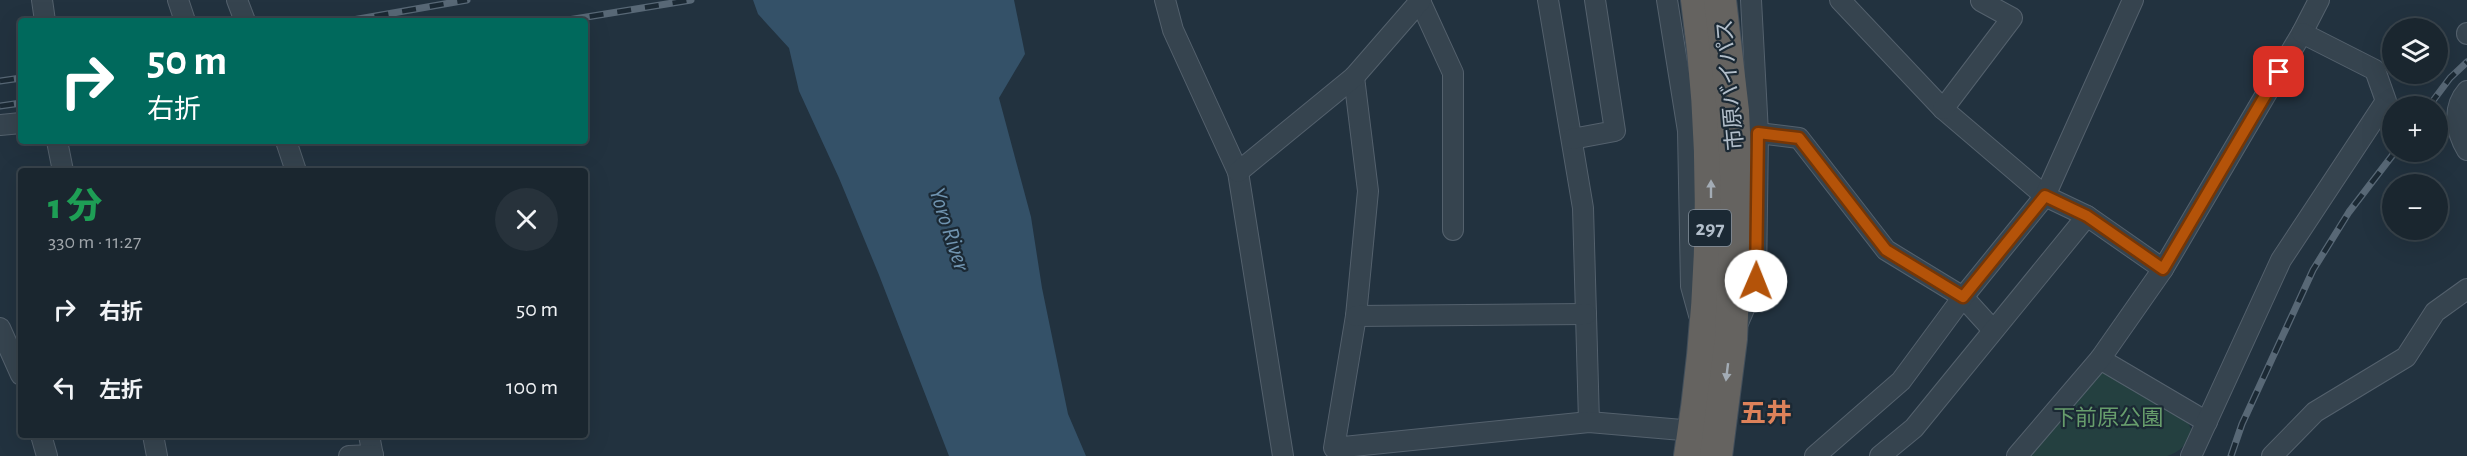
<!DOCTYPE html>
<html lang="ja">
<head>
<meta charset="utf-8">
<style>
	body { margin:0; font-family:"Alegreya Sans","Noto Sans JP",sans-serif; background:#27323b; color:#f1f3f6; height:100vh; display:flex; flex-direction:column; font-size:22px; white-space:nowrap }
	* { box-sizing:border-box; margin:0 }
	p { font-size:20px; color:#9fa5aa }
	.icon { flex:none; width:33px; height:33px; fill:none; stroke:currentColor; stroke-width:2; stroke-linecap:round; stroke-linejoin:round }
	.map { position:relative; flex:1; overflow:hidden }
	.side { position:absolute; left:18px; top:168px; width:570px; height:270px; display:flex; flex-direction:column; background:#1a262f; border-radius:6px; box-shadow:0 6px 24px #0002,0 0 0 2px #38434b }
	.side>* { flex:none }
	.guide { position:absolute; left:18px; top:18px; width:570px; height:126px; border-radius:6px; box-shadow:0 6px 24px #0002,0 0 0 2px #38434b; background:#00695c; color:#fff; overflow:hidden }
	.tools { position:absolute; left:2382px; top:18px; display:grid; gap:12px }
	.tools a { display:grid; place-items:center; width:66px; height:66px; border-radius:50%; background:#1a262f; box-shadow:0 6px 24px #0002,0 0 0 2px #38434b; font-size:30px }
	.pin { position:absolute; display:grid; place-items:center; width:51px; height:51px; color:#fff; margin:-26px; border-radius:12px; box-shadow:0 3px 9px #0006 }
	.me { position:absolute; width:66px; margin:-33px; rotate:1deg; stroke-linejoin:round; filter:drop-shadow(0 0 4px #0008) }
	.turn { display:flex; align-items:center; gap:21px; height:126px; padding:0 30px; font-size:27px }
	.turn .icon { width:78px; height:78px; stroke-width:2.5 }
	.turn b { display:block; font-size:42px; line-height:51px }
	.round { display:grid; place-items:center; flex:none; width:63px; height:63px; border-radius:32px; background:#27323b }
	.summary { display:flex; align-items:center; justify-content:space-between; height:102px; padding:0 30px }
	h1 { font-size:36px; font-weight:800; line-height:45px; color:#1e9e55 }
	ul { padding:0; list-style:none }
	li { display:flex; align-items:center; gap:18px; height:78px; padding:0 30px }
	li div { flex:1 }
	li b { display:block; font-size:22px }
	li em { font-style:normal }
	.map>svg:first-child { display:block }
	.green { fill:#244040 }
	.water { fill:#345168 }
	.lines { fill:none; stroke-linecap:round; stroke-linejoin:round }
	.minor-casing { stroke:#54616d; stroke-width:22 }
	.trunk-casing { stroke:#414e5a; stroke-width:34 }
	.minor { stroke:#36444f; stroke-width:20 }
	.trunk { stroke:#656360; stroke-width:32 }
	.rail-casing { stroke:#586876; stroke-width:7 }
	.rail { stroke:#1b2934; stroke-width:4.5; stroke-dasharray:14; stroke-linecap:butt }
	.oneway { fill:#a3acb5 }
	.route-casing { stroke:#753606; stroke-width:15 }
	.route { stroke:#b45309; stroke-width:10 }
	.labels { text-anchor:middle; stroke-width:4.5; stroke-linejoin:round; paint-order:stroke }
	.shield { fill:#1b2934; stroke:#85919d; stroke-width:1.5 }
	.shield-label { font-size:21px; font-weight:bold; fill:#b2beca }
	.street-label { font-size:22px; fill:#b2beca; stroke:#1b2934 }
	.park-label { font-size:22px; fill:#679d6c; stroke:#1b2934 }
	.water-label { font-size:24px; font-style:italic; fill:#7094b0; stroke:#1b2934 }
	.quarter-label { font-size:26px; font-weight:bold; fill:#dd825a; stroke:#1b2934 }
</style>
</head>
<body>
<div class="map">
<svg width="2467" height="456" viewBox="0 0 2467 456">
	<rect width="100%" height="100%" fill="#22323f"/>
	<!-- green -->
	<path class="green" d="M2107 372 2186 418 2191 429C2187 444 2182 451 2167 456H2028L2093 373Z"/>
	<!-- water -->
	<polygon class="water" points="753,0 1014,0 1025,54 999,98 1031,217 1042,288 1068,414 1086,456 949,456 879,275 839,178 799,91 789,48 758,14"/>
	<g class="lines">
		<defs>
			<g id="minor">
				<polyline points="42,0 45,21"/>
				<polyline points="178,0 185,21"/>
				<polyline points="237,0 245,21"/>
				<polyline points="1165,0 1173,30 1238,172 1283,456"/>
				<polyline points="1548,0 1583,208 1589,422"/>
				<polyline points="1667,0 1688,131 1691,286 1699,315"/>
				<polyline points="1840,0 1943,109 2045,196 2087,216"/>
				<polyline points="1420,1 1453,73 1453,230"/>
				<polyline points="2467,33 2467,34"/>
				<polyline points="1354,77 1368,191 1356,316 1334,448 1589,422 1694,431"/>
				<path d="M2467 91C2452 108 2456 132 2467 150"/>
				<polyline points="1943,109 2012,18 1981,1"/>
				<polyline points="0,125 21,123"/>
				<polyline points="1758,133 1799,138 1886,250 1963,297 1993,330"/>
				<polyline points="1572,139 1615,131 1595,0"/>
				<polyline points="57,141 63,171"/>
				<polyline points="286,141 296,171"/>
				<polyline points="1238,172 1354,77 1421,0"/>
				<polyline points="1356,316 1586,314"/>
				<polyline points="1738,323 1756,281 1758,133 1751,0"/>
				<polyline points="0,328 21,375"/>
				<polyline points="2100,359 2207,422"/>
				<polyline points="41,435 47,456"/>
				<polyline points="153,435 157,456"/>
				<polyline points="369,435 373,456"/>
				<polyline points="349,456 373,455"/>
				<polyline points="1815,456 1901,381 1963,297 2045,196 2133,0"/>
				<polyline points="1880,456 1914,428 2087,216 2163,269"/>
				<polyline points="2017,456 2100,359 2163,269 2302,33 2319,0"/>
				<polyline points="2191,456 2281,260 2386,101 2375,70 2302,33"/>
				<polyline points="2272,456 2315,412 2406,357 2435,312 2467,289"/>
			</g>
			<g id="trunk">
				<path d="M1690 456C1714 306 1718 151 1697 0"/>
				<polyline points="1716,456 1731,339 1737,194 1733,111 1720,0"/>
			</g>
		</defs>
		<!-- minor casing -->
		<use href="#minor" class="minor-casing"/>
		<!-- trunk casing -->
		<use href="#trunk" class="trunk-casing"/>
		<!-- minor -->
		<use href="#minor" class="minor"/>
		<!-- trunk -->
		<use href="#trunk" class="trunk"/>
		<defs>
			<g id="rail">
				<polyline points="347,21 467,0"/>
				<polyline points="562,21 691,0"/>
				<polyline points="0,81 21,78"/>
				<polyline points="0,106 21,103"/>
				<polyline points="2429,106 2450,78 2467,62"/>
				<polyline points="2231,456 2242,424 2313,270 2349,212 2395,152"/>
			</g>
		</defs>
		<!-- rail casing -->
		<use href="#rail" class="rail-casing"/>
		<!-- rail -->
		<use href="#rail" class="rail"/>
	</g>
	<!-- one-way arrows -->
	<defs><path id="oneway-solid" d="M-6-.8H1V-3.2L6.5 0L1 3.2V.8H-6Z" transform="scale(1.5)"/></defs>
	<g class="oneway">
		<use href="#oneway-solid" transform="translate(1711 189) rotate(-90)"/>
		<use href="#oneway-solid" transform="translate(1727 372) rotate(97)"/>
	</g>
	<g class="lines">
		<defs>
			<polyline id="route" points="1756,281 1758,133 1799,138 1886,250 1963,297 2045,196 2087,216 2163,269 2279,72"/>
		</defs>
		<!-- route casing -->
		<use href="#route" class="route-casing"/>
		<!-- route -->
		<use href="#route" class="route"/>
	</g>
	<g class="labels">
		<!-- shield labels -->
		<rect class="shield" x="1689" y="210" width="42" height="36" rx="4.5"/>
		<g class="shield-label">
			<text x="1710" y="235">297</text>
		</g>
		<!-- street labels -->
		<g class="street-label">
			<text transform="translate(1729 85) rotate(-95)" y="8">市原バイパス</text>
		</g>
		<!-- park labels -->
		<g class="park-label">
			<text x="2108" y="425">下前原公園</text>
		</g>
		<!-- water labels -->
		<g class="water-label">
			<text transform="translate(950 229) rotate(72)" y="8">Yoro River</text>
		</g>
		<!-- quarter labels -->
		<g class="quarter-label">
			<text x="1766" y="422">五井</text>
		</g>
	</g>
</svg>
<div class="tools">
<a><svg class="icon" aria-label="layers" viewBox="0 0 24 24"><path d="M12 4l9 5-9 5-9-5zM3 14l9 5 9-5"/></svg></a>
<a>+</a>
<a>−</a>
</div>
<div class="pin" style="left:2279px;top:72px;background:#d93025"><svg class="icon" aria-label="arrive" viewBox="0 0 24 24"><path d="M6 21V4h12l-3 4 3 4H6"/></svg></div>
<svg class="me" style="left:1756px;top:281px" viewBox="-20 -20 40 40"><circle r="19" fill="#fff"/><path d="M0-13L10 11 0 6-10 11z" fill="#b45309"/></svg>
<div class="guide">
<div class="turn"><svg class="icon" aria-label="right" viewBox="0 0 24 24"><path d="M7 20v-9h11M14 6l5 5-5 5"/></svg><div><b>50 m</b>右折</div></div>
</div>
<section class="side">
<div class="summary"><div><h1>1 分</h1><p>330 m · 11:27</p></div><a class="round"><svg class="icon" aria-label="close" viewBox="0 0 24 24"><path d="M6 6l12 12M18 6L6 18"/></svg></a></div>
<ul>
<li><svg class="icon" aria-label="right" viewBox="0 0 24 24"><path d="M7 20v-9h11M14 6l5 5-5 5"/></svg><div><b>右折</b></div><em>50 m</em></li>
<li><svg class="icon" aria-label="left" viewBox="0 0 24 24"><path d="M17 20v-9H6M10 6l-5 5 5 5"/></svg><div><b>左折</b></div><em>100 m</em></li>
</ul>
</section>
</div>
</body>
</html>
